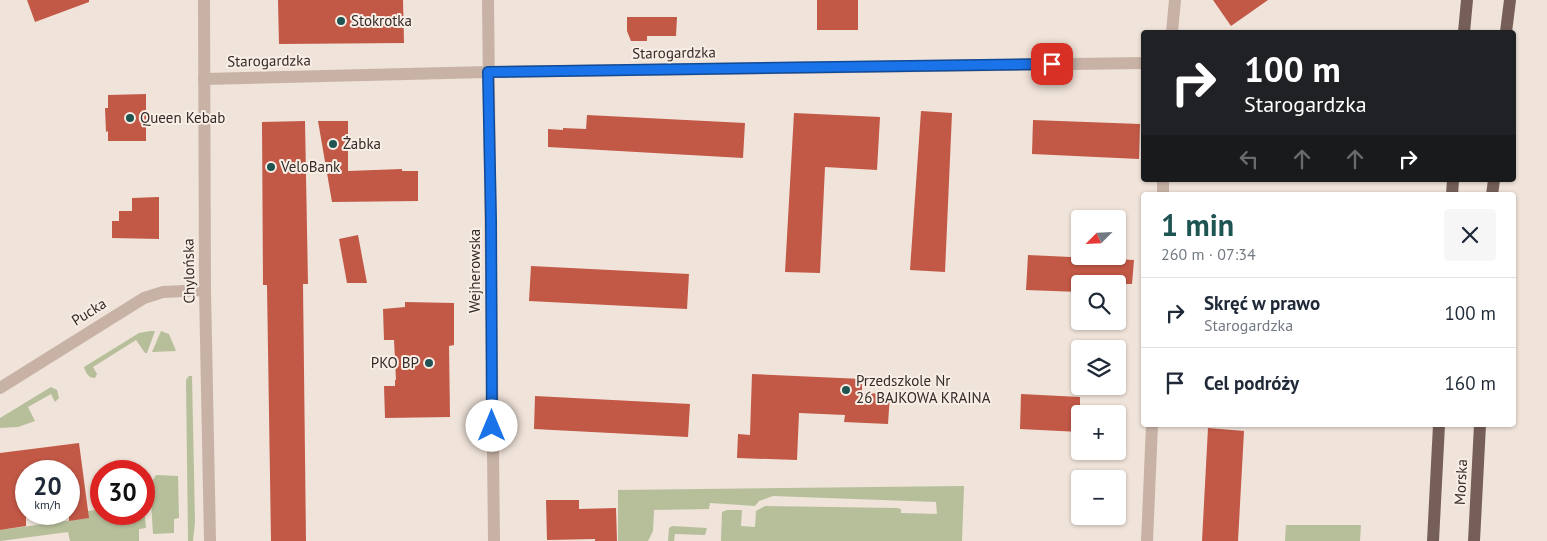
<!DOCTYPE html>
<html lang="pl">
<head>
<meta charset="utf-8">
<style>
	body { margin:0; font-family:"PT Sans",sans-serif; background:#f6f6f7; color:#1f2937; height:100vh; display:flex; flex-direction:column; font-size:19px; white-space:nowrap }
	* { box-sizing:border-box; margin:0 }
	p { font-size:16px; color:#747a83 }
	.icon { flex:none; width:28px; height:28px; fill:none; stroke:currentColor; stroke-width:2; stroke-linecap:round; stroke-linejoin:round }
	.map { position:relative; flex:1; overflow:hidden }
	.drawer { position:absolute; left:1141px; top:192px; width:375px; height:235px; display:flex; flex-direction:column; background:#fff; border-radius:5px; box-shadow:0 1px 4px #0004 }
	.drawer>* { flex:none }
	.hud { position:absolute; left:1141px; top:30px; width:375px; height:152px; border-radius:5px; box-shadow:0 1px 4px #0004; background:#202124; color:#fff; overflow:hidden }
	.needle { width:32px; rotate:246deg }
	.fabs { position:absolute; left:1071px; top:210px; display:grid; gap:10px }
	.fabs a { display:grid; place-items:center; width:55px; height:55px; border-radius:5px; background:#fff; box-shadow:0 1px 4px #0004; font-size:25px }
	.speed { position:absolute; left:15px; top:460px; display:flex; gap:10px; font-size:25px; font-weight:700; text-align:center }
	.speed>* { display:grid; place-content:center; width:65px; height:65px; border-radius:50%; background:#fff; box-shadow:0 1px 4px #0004; line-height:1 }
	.speed small { font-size:12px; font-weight:400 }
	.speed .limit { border:8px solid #d22; background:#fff; color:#111 }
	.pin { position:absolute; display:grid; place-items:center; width:42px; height:42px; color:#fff; margin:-21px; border-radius:10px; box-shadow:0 2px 8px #0006 }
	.me { position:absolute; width:55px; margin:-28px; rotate:0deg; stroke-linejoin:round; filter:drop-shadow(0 0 4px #0008) }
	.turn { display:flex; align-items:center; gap:18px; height:105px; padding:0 20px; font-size:22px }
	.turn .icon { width:65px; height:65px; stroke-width:2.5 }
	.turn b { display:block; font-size:35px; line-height:42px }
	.lanes { display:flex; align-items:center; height:48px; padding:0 20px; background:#0003; justify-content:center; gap:25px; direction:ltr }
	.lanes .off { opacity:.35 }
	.round { display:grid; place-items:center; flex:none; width:52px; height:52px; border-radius:5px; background:#f6f6f7 }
	.overview { display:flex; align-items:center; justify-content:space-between; height:85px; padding:0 20px }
	h1 { font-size:30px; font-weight:800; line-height:38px; color:#1e5452 }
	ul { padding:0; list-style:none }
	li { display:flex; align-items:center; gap:15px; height:70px; padding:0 20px; border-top:1px solid #e0e1e3 }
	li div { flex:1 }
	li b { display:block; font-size:19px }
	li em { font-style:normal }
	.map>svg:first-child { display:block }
	.green { fill:#b6bf9a }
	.building { fill:#c25846 }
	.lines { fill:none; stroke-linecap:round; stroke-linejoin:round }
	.minor { stroke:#c8b2a6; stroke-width:12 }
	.tertiary { stroke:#c8b2a6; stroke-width:12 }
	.primary { stroke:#765f58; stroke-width:12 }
	.route-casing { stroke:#114b97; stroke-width:12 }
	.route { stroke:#1a73e8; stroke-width:9 }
	.poi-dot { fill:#1e5452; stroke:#f8eee5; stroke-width:2 }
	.labels { text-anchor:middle; stroke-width:4; stroke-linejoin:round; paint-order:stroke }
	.poi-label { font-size:15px; fill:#342a27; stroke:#f8eee5; text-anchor:start }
	.street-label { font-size:15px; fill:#342a27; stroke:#f8eee5 }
</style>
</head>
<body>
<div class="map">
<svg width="1547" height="541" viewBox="0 0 1547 541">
	<rect width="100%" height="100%" fill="#f0e3d9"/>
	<!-- green -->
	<g class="green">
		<path d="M150 331H155L147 353H145L136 340 93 367 97 374 95 378C88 378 86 373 84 367L139 333Z"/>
		<polygon points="161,331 169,334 176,351 152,352"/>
		<polygon points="189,376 192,376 195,522 193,541 188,541 186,380"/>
		<polygon points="51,387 57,390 59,398 55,402 51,394 28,407 35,421 18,427 0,428 0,418"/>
		<polygon points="156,475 178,476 179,518 174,519 174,533 153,534 150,485"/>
		<polygon points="964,486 962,541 721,541 722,512 727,510 742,510 741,526 755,527 756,511 765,506 897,508 901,509 901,513 937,514 936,502 773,496 759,501 755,506 710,503 709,509 654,510 653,531 648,541 618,541 618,490"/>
		<polygon points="144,508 146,528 139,529 139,541 70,541 68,532 0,541 0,530 88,518 88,511 101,509 101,514 144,514"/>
		<polygon points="1286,525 1361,525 1360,541 1285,541"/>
		<polygon points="672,526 707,528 705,535 675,534 674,541 668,541 669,528"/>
	</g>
	<!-- building -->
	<g class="building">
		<polygon points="27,0 89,0 89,2 35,22"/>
		<polygon points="278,0 403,0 404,43 279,44"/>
		<rect x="817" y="0" width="41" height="30"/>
		<polygon points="1213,0 1268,0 1231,26"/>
		<polygon points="627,17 677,17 676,36 647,36 647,41 631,41 627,31"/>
		<polygon points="146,94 146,141 108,141 108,131 106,132 105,108 108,108 108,95"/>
		<polygon points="921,111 952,113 945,272 910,270"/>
		<polygon points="794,113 880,117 877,170 825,167 820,273 785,272"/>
		<polygon points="587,115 745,123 743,158 548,147 548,129 563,130 563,128 586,129"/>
		<polygon points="1033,120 1140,124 1139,159 1032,154"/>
		<polygon points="305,121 308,284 303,284 306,541 271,541 267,285 263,285 262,122"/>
		<polygon points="318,121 348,121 348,171 402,169 402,171 418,171 418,201 332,202"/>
		<polygon points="159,197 159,239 112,238 112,221 119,221 119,211 132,211 132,198"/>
		<polygon points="358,235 367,283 347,283 339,239"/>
		<polygon points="1028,255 1134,260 1132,284 1080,284 1080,292 1026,290"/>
		<polygon points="531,266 689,274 687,309 529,301"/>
		<polygon points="405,302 454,303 454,345 449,346 450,417 385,418 384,386 395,386 395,380 396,380 394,340 384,340 383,309 405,307"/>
		<polygon points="752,374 862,379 862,393 890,394 888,424 844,422 845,415 799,413 797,460 737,458 738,434 750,435"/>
		<polygon points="1021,394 1080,397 1080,432 1020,429"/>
		<polygon points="535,396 690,404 688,437 534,429"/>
		<polygon points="1208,428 1244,431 1238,541 1202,541"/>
		<polygon points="79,443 89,518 69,521 69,471 26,471 26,526 0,530 0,453"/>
		<polygon points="546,500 579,500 579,509 616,508 617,541 595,541 595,539 547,540"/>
	</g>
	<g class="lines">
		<!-- minor -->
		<g class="minor">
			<polyline points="488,0 494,541"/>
			<polyline points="1172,32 1175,0"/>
			<polyline points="204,79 488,72 1144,63"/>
			<polyline points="1163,195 1163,180"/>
			<polyline points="1147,541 1152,425"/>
		</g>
		<!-- tertiary -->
		<g class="tertiary">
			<polyline points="204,0 205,290 210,541"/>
			<polyline points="0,388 144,298 163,292 205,290"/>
		</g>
		<!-- primary -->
		<g class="primary">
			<polyline points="1464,32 1467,0"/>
			<polyline points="1506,32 1510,0"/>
			<polyline points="1452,195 1453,180"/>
			<polyline points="1492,195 1494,180"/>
			<polyline points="1433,541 1439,425"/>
			<polyline points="1474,541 1480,425"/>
		</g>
	</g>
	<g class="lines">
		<defs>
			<polyline id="route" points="492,426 491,220 488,72 1052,64"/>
		</defs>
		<!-- route casing -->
		<use href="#route" class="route-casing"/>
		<!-- route -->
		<use href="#route" class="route"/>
	</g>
	<!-- markers -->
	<g class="poi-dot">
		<circle cx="341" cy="21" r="5"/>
		<circle cx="130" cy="118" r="5"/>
		<circle cx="333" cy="144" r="5"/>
		<circle cx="271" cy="167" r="5"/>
		<circle cx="429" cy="363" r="5"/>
		<circle cx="846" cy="390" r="5"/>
	</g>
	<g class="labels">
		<!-- poi labels -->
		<g class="poi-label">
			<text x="351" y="26">Stokrotka</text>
			<text x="140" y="123">Queen Kebab</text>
			<text x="343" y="149">Żabka</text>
			<text x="281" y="172">VeloBank</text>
			<text x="419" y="368" text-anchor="end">PKO BP</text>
			<text x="856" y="386">Przedszkole Nr<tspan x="856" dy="17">26 BAJKOWA KRAINA</tspan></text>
		</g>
		<!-- street labels -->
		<g class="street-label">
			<text transform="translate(674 53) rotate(-1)" y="5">Starogardzka</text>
			<text transform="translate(269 61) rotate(-1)" y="5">Starogardzka</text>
			<text transform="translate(189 271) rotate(-91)" y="5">Chylońska</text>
			<text transform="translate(475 271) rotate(-90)" y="5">Wejherowska</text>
			<text transform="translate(89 312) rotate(-32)" y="5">Pucka</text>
			<text transform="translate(1461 482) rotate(-87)" y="5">Morska</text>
		</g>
	</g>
</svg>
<div class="fabs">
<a><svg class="needle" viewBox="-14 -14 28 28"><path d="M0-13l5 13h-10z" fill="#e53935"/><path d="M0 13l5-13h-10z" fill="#747a83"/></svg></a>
<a><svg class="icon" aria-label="search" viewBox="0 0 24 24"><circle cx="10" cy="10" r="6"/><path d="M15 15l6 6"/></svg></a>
<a><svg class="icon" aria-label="layers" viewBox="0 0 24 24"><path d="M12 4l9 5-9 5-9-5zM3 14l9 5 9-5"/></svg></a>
<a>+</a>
<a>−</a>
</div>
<div class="speed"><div>20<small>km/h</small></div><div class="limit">30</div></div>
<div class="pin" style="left:1052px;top:64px;background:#d93025"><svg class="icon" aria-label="arrive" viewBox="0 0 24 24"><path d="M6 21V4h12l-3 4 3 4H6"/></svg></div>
<svg class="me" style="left:492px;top:426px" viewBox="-20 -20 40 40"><circle r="19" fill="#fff"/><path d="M0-13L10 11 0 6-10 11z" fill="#1a73e8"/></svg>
<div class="hud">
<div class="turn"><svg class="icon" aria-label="right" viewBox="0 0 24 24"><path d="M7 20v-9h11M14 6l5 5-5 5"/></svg><div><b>100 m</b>Starogardzka</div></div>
<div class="lanes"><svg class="icon off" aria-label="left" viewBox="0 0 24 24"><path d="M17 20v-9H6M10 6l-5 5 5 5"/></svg><svg class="icon off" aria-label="ahead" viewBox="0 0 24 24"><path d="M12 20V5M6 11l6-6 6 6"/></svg><svg class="icon off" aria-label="ahead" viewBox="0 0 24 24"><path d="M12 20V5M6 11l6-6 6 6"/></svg><svg class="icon" aria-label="right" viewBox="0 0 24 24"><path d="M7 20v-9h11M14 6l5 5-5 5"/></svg></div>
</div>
<section class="drawer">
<div class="overview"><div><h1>1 min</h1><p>260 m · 07:34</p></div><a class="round"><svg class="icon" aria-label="close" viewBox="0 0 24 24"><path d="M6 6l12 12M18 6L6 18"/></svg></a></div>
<ul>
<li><svg class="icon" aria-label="right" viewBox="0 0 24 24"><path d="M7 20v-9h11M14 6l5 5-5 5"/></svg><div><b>Skręć w prawo</b><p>Starogardzka</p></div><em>100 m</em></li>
<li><svg class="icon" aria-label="arrive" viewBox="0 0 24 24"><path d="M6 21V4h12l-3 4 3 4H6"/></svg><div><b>Cel podróży</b></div><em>160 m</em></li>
</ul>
</section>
</div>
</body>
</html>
